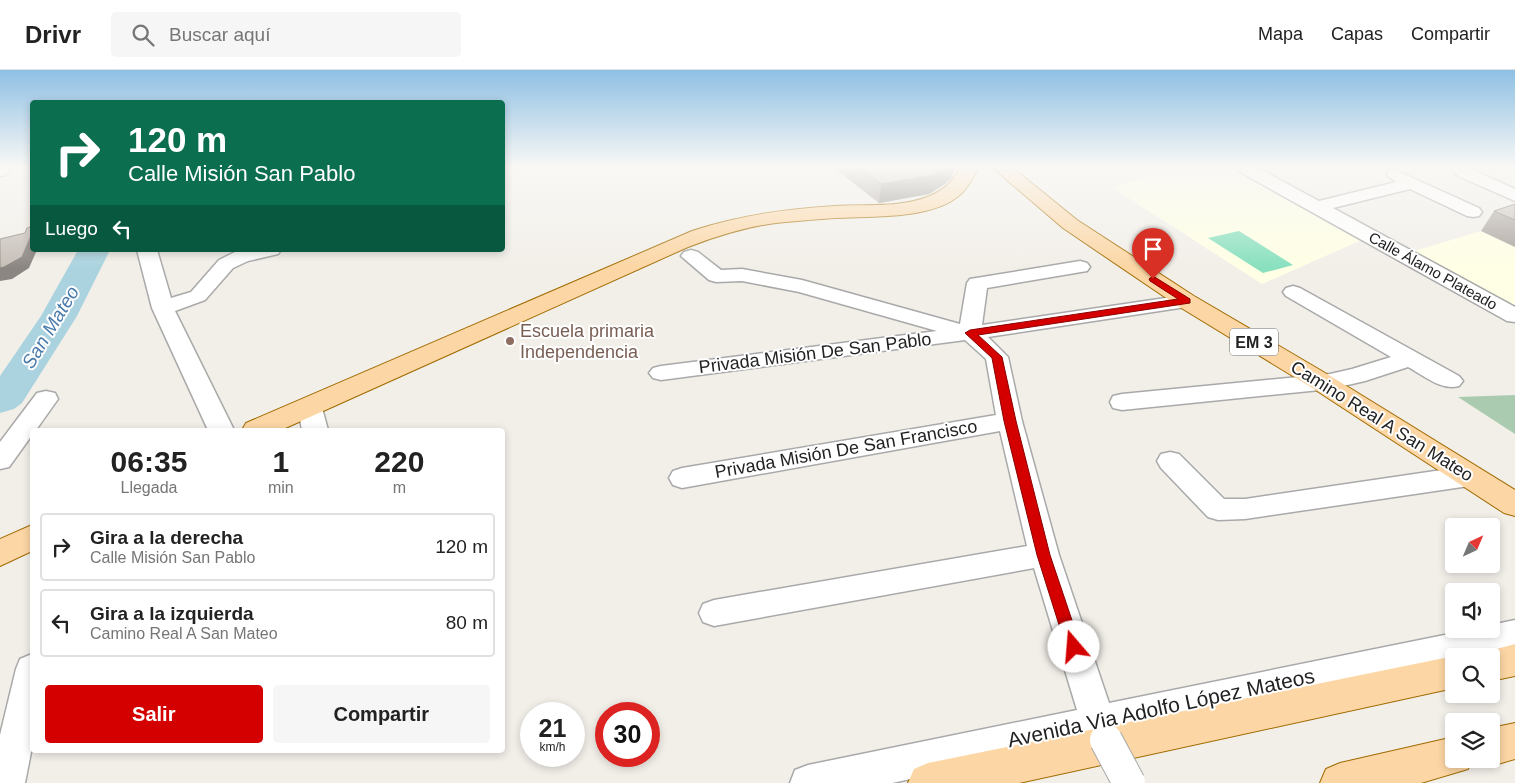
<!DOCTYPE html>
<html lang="es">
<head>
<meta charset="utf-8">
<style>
	body { margin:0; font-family:Helvetica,sans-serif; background:#f6f6f6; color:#222; height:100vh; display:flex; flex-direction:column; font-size:19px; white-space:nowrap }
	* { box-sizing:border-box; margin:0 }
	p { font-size:16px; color:#767676 }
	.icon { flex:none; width:28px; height:28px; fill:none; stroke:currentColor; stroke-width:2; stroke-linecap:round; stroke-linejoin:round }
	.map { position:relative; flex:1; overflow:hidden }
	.drawer { position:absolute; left:30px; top:358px; width:475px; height:325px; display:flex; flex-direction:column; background:#fff; border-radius:5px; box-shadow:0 2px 8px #0003 }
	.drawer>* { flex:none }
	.top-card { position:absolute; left:30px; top:30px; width:475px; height:152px; border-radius:5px; box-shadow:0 2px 8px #0003; background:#0b6e4f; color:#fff; overflow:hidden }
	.needle { width:32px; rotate:44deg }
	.controls { position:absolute; left:1445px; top:448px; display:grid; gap:10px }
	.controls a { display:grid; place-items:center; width:55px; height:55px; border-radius:5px; background:#fff; box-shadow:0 2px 8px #0003; font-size:25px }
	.speed { position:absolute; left:520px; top:632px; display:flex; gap:10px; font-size:25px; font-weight:700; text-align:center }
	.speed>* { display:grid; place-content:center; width:65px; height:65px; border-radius:50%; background:#fff; box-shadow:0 2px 8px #0003; line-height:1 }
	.speed small { font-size:12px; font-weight:400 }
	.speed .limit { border:8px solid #d22; background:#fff; color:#111 }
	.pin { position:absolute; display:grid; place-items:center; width:42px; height:42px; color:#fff; margin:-51px -21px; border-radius:50% 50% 50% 0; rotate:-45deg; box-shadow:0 0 5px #0007 }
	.pin .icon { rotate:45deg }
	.me { position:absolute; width:55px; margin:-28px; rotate:342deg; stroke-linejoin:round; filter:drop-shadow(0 0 4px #0008) }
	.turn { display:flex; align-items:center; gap:18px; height:105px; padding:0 15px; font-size:22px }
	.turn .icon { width:65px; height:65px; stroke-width:2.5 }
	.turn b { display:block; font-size:35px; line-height:42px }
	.then { display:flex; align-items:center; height:48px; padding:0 15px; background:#0003; gap:10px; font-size:19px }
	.eta { display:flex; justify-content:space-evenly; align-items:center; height:85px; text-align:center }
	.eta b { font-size:30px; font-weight:800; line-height:35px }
	.primary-button { display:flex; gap:10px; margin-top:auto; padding:10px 15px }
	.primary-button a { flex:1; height:58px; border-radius:5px; background:#d40000; color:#fff; font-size:20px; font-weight:800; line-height:58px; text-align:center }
	.primary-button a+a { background:#f6f6f6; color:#222 }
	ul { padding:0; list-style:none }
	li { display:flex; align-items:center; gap:15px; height:68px; margin:0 10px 8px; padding:0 5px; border:2px solid #e0e0e0; border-radius:5px }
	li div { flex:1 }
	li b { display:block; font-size:19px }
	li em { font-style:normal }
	header { display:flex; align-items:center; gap:30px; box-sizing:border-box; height:70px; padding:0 25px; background:#fff; border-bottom:1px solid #e0e0e0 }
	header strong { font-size:24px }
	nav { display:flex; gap:28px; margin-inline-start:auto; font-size:18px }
	.search { width:350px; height:45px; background:#f6f6f6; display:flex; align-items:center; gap:12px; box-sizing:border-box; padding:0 18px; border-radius:5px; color:#767676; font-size:19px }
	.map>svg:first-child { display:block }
	.education { fill:#ffffe5 }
	.cemetery { fill:#aacbaf }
	.pitch { fill:#88e0be }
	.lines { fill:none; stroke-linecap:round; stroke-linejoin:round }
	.river { fill:#aad3df; fill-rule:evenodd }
	.minor-casing { stroke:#a9a9a9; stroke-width:3 }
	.major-casing { stroke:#a06b00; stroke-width:2 }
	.minor { fill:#fff; fill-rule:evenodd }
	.major { fill:#fcd6a4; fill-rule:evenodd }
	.minor-bridge-casing { stroke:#a9a9a9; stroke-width:34; stroke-linecap:butt }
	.minor-bridge { stroke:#fff; stroke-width:32 }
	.wall { fill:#aba49e }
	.shaded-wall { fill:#8b8681 }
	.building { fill:#c7bfb8; stroke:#8b8681 }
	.route { fill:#d40000; stroke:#8a0000 }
	.education-dot { fill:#8d6e63; stroke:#fff; stroke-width:2 }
	.labels { text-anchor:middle; stroke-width:4; stroke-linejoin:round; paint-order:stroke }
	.far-street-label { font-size:15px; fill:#222; stroke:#fff }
	.shield { fill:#fff; stroke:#646464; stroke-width:1 }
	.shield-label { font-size:16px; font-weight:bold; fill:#222 }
	.education-label { font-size:18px; fill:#785e54; stroke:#fff; text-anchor:start }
	.street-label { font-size:18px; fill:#222; stroke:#fff }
	.water-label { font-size:19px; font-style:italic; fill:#4a7aab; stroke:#fff }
	.near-street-label { font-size:21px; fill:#222; stroke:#fff }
</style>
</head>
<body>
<header>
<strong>Drivr</strong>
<div class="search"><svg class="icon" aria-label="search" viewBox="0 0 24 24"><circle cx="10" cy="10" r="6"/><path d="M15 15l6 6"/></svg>Buscar aquí</div>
<nav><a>Mapa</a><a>Capas</a><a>Compartir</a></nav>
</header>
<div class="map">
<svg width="1515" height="713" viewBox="0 0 1515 713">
	<rect width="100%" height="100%" fill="#f2efe9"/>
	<!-- education -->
	<g class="education">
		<polygon points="1149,98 1240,98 1364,169 1262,214 1113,118 1156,103"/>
		<polygon points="1481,161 1515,177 1515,240 1411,182"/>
	</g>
	<!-- cemetery -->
	<polygon class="cemetery" points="1515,325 1515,364 1458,327"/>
	<!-- pitch -->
	<polygon class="pitch" points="1239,161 1293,195 1263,203 1208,168"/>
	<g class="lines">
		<!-- river -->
		<polygon class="river" points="78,180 110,180 77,246 22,333 14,339 0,343 0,306 41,246"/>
		<defs>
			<g id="minor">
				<polygon points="0,98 10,98 6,105 0,106"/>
				<polygon points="1238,98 1258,98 1319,131 1396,112 1387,105 1389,101 1395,100 1479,138 1482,142 1479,146 1473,147 1467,146 1410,119 1333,138 1515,237 1515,252 1507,251 1240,102"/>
				<polygon points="1452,98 1469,98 1515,119 1515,131 1458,106"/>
				<polygon points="137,180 157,180 171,228 191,222 219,190 235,182 243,180 281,180 278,184 248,191 233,198 205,230 175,241 234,360 208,360 152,238"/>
				<polygon points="691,180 698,182 721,200 742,199 802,210 960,254 967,213 970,209 1080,191 1087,193 1090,197 1087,201 987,218 982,255 1186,225 1193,227 1196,231 1193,235 1186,237 988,267 1008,287 1022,351 1059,485 1109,633 1474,559 1491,559 1491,555 1515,550 1515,578 1476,586 1454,586 1454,591 1121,663 1124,670 1118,682 1106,687 1094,682 1089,670 892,713 790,713 795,700 808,695 1077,640 1034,498 714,556 703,552 699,543 703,534 714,530 1027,476 1000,361 682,418 673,415 669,408 673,401 682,398 996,345 986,289 965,270 661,310 653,308 649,303 653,298 661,296 937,261 799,222 742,211 716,212 709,210 681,186 684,182"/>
				<path d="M1293 216 1300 218 1459 306 1463 311 1459 316C1441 321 1423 305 1408 297L1365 311 1330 319 1122 340 1113 338 1110 332 1113 326 1122 324 1330 304 1352 299 1391 287 1286 226 1283 222 1286 218Z"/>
				<polygon points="46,321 55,323 58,329 36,360 32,360 32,365 9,397 0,399 0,372 37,323"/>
				<polygon points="310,330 319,332 322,338 328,360 302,360 298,338 301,332"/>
				<polygon points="1170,382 1179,384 1224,429 1245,429 1469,396 1478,399 1482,406 1478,413 1469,416 1245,449 1218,450 1208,447 1161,398 1157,391 1161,384"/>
				<polygon points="32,584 32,677 25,713 0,713 0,665 16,599 20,589"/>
			</g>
			<g id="major">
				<path d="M960 98H978C972 110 967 120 956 128 928 149 871 146 837 148 817 149 796 151 776 153 745 157 717 166 688 177L281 360H242L246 353 692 161C739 145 787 139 835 136 865 134 899 138 927 127 943 121 952 113 960 98Z"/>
				<polygon points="993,98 1013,98 1077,150 1194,226 1332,307 1515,420 1515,446 1504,443 1314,319 1178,236 1063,158"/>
				<polygon points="32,455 32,481 0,496 0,469"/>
				<polygon points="1515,574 1515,606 1491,611 1491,586 1477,586 1478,584"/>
				<polygon points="1454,586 1454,618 1019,713 908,713 914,699 928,693"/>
				<polygon points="1515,653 1515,689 1491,696 1477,690 1477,689 1491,689 1491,658"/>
				<polygon points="1454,667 1454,689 1472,689 1468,699 1421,713 1320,713 1326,699 1340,693"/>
			</g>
		</defs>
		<!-- minor casing -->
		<use href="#minor" class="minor-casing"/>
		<!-- major casing -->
		<use href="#major" class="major-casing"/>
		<!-- minor -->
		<use href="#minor" class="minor"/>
		<!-- major -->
		<use href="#major" class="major"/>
		<defs>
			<polyline id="minor-bridge" points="1106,670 1129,713"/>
		</defs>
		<!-- minor-bridge casing -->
		<use href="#minor-bridge" class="minor-bridge-casing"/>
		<!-- minor-bridge -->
		<use href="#minor-bridge" class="minor-bridge"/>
	</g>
	<!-- wall -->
	<g class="wall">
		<polygon points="834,98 955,98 952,107 945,114 929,124 879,133"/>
		<polygon points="1515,134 1515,177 1481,161 1494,141"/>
	</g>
	<!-- shaded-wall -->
	<g class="shaded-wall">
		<polygon points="944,98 955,98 952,107 945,114 929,124 879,133 881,114"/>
		<polygon points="32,163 32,180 37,180 29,198 12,209 0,211 0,198"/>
	</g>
	<!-- building -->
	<g class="building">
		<polygon points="860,98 944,98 932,105 881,114"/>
		<polygon points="1515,134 1515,150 1494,141"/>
		<polygon points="32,156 32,163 22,187 4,197 0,198 0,169 25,163 27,158"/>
	</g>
	<!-- sky -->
	<linearGradient id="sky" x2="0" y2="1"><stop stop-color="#8fc0e4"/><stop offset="0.49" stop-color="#f9f8f5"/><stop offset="1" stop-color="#f9f8f5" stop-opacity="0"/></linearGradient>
	<rect width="1515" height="198" fill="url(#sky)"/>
	<!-- route -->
	<polygon class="route" points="1153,206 1190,229 1190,233 978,265 1002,287 1016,351 1050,485 1081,577 1079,582 1074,584 1069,582 1066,577 1037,485 1004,351 992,288 965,263 970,260 1178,229 1150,211 1149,209"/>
	<!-- markers -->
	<circle class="education-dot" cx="510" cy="271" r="5"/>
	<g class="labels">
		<!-- far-street labels -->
		<g class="far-street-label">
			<text transform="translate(1433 201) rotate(29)" y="5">Calle Álamo Plateado</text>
		</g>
		<!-- shield labels -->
		<rect class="shield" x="1230" y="258.5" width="48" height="27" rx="4"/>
		<g class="shield-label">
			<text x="1254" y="278">EM 3</text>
		</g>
		<!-- education labels -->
		<g class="education-label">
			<text x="520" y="267">Escuela primaria<tspan x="520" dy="21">Independencia</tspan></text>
		</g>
		<!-- street labels -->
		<g class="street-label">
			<text transform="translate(815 283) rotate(-7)" y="6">Privada Misión De San Pablo</text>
			<text transform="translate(1382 351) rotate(32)" y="6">Camino Real A San Mateo</text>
			<text transform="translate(846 379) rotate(-10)" y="6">Privada Misión De San Francisco</text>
		</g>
		<!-- water labels -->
		<g class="water-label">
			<text transform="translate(50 257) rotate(-59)" y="7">San Mateo</text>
		</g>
		<!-- near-street labels -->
		<g class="near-street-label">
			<text transform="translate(1161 638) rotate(-12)" y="7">Avenida Via Adolfo López Mateos</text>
		</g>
	</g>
</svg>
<div class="controls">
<a><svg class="needle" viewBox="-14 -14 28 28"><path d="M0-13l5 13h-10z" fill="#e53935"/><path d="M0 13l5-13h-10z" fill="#767676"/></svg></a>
<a><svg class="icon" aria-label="sound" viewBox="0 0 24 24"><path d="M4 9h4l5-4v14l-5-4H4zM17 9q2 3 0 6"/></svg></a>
<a><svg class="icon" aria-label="search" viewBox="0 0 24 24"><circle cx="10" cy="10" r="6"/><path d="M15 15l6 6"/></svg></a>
<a><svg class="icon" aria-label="layers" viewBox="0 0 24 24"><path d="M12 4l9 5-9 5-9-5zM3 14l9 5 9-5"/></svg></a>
</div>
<div class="speed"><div>21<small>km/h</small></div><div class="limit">30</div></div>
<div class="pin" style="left:1153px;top:209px;background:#d93025"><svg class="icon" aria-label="arrive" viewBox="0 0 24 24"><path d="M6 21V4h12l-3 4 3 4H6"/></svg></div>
<svg class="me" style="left:1074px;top:577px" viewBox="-20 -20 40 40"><circle r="19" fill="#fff"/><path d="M0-13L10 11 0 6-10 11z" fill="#d40000"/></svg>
<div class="top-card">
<div class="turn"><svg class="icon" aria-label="right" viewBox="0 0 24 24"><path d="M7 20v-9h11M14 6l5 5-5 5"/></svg><div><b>120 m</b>Calle Misión San Pablo</div></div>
<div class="then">Luego<svg class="icon" aria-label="left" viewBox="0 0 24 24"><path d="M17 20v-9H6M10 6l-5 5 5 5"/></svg></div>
</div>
<section class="drawer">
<div class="eta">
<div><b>06:35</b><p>Llegada</p></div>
<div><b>1</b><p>min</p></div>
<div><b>220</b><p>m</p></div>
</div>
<ul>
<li><svg class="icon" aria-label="right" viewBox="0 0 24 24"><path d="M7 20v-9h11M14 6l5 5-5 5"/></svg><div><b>Gira a la derecha</b><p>Calle Misión San Pablo</p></div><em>120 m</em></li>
<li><svg class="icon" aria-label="left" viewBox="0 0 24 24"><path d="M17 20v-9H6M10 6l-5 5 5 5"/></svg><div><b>Gira a la izquierda</b><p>Camino Real A San Mateo</p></div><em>80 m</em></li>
</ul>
<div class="primary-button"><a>Salir</a><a>Compartir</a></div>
</section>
</div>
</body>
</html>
